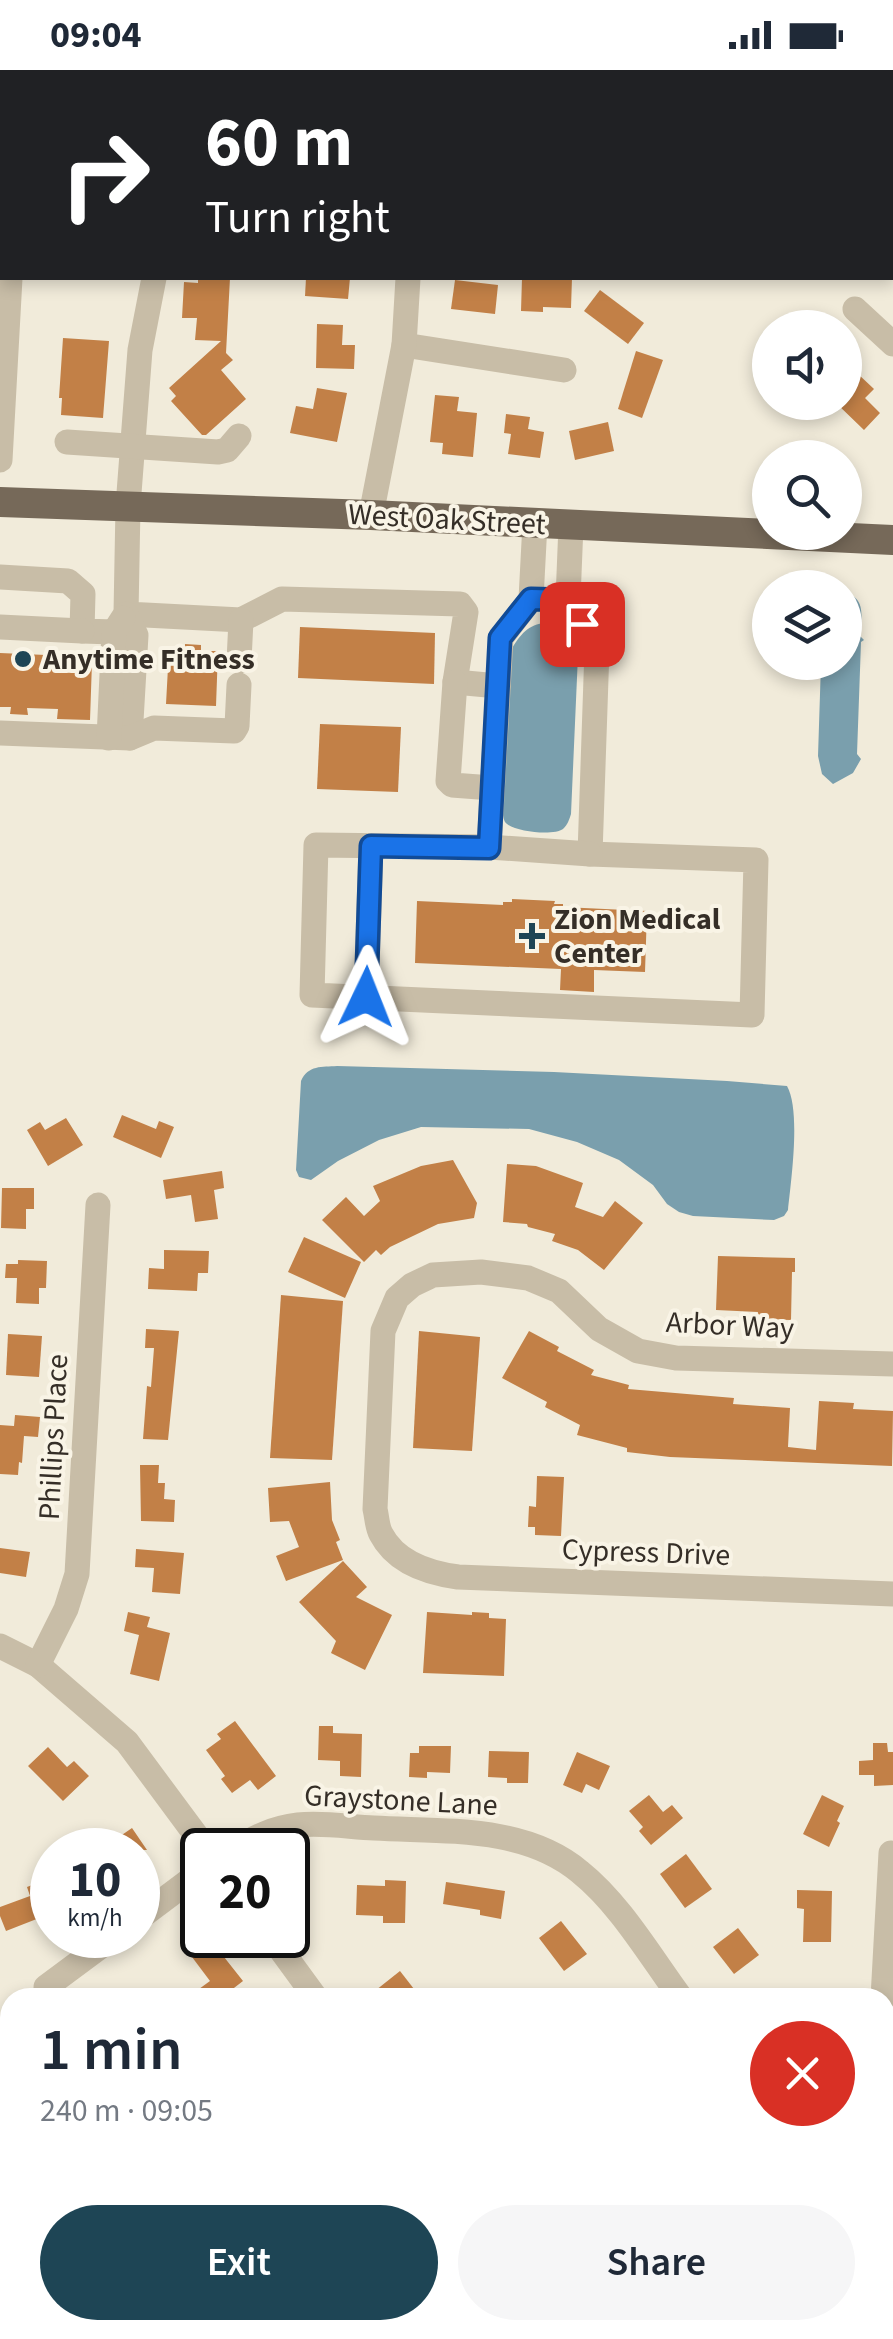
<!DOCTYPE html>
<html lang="en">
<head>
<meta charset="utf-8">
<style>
	body { margin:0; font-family:"Source Sans 3",sans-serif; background:#f6f6f7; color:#1f2937; height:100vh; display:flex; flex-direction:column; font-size:38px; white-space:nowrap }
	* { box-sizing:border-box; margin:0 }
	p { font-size:32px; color:#747a83 }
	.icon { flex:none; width:55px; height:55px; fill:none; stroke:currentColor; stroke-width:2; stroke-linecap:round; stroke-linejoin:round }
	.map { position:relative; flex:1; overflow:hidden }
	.drawer { position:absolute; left:0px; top:1918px; width:895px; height:352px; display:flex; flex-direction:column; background:#fff; border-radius:30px 30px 0 0; box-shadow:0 5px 15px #0003 }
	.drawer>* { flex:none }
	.banner { position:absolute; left:0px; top:0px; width:895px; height:210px; box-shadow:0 5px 15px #0003; background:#202124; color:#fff; overflow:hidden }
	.tools { position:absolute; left:752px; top:240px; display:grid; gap:20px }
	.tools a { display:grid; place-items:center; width:110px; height:110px; border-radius:50%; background:#fff; box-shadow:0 5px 15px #0003; font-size:50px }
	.speed { position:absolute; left:30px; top:1758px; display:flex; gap:20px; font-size:50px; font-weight:700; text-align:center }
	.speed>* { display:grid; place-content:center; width:130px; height:130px; border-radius:50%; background:#fff; box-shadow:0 5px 15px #0003; line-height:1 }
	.speed small { font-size:25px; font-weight:400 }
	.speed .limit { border:5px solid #111; border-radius:15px; background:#fff; color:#111 }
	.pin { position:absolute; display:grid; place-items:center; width:85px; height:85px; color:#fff; margin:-42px; border-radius:20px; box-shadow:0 5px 15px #0006 }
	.me { position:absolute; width:110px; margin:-55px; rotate:2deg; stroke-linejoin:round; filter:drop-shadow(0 0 8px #0008) }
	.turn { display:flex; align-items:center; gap:35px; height:210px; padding:0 40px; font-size:45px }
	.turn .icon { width:130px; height:130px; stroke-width:2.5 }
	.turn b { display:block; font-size:70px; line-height:85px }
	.round { display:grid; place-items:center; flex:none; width:105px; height:105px; border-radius:52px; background:#f6f6f7 }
	.headline { display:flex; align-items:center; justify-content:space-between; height:170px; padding:0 40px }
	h1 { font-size:60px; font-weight:600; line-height:75px }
	.cta { display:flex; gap:20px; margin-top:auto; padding:20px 40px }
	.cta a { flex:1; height:115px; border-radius:60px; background:#1e4555; color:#fff; font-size:40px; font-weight:600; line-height:115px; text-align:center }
	.cta a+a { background:#f6f6f7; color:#1f2937 }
	.status { display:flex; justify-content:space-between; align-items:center; height:70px; padding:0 50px; background:#fff; direction:ltr }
	.status svg { height:28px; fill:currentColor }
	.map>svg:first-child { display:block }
	.water { fill:#7a9fad }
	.building { fill:#c28047 }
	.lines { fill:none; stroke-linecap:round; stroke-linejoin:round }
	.minor { stroke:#c8bda7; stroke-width:25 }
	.major { stroke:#766959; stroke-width:30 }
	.route-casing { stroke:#114b97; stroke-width:25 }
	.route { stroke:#1a73e8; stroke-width:18 }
	.poi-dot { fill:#1e4555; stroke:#f9f4e6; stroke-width:4 }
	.labels { text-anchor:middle; stroke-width:8; stroke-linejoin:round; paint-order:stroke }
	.street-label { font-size:30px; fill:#352e27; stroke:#f9f4e6 }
	.poi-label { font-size:30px; font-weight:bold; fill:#352e27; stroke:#f9f4e6; text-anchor:start }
</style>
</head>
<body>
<div class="status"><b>09:04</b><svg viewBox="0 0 49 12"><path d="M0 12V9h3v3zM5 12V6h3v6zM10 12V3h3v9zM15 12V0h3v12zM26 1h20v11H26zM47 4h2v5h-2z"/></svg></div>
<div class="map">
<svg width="893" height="2269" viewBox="0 0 893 2269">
	<rect width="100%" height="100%" fill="#f1ebda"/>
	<!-- water -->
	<g class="water">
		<path d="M845 523C867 528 861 548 860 566L864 570 861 572 857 684 861 689 853 703 833 714 822 704 818 686 821 593 845 592Z"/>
		<path d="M546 553C564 560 571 568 578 585L571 744C569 750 568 754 563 759 554 766 512 762 505 752 503 749 502 738 502 735L511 580C520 565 528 554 546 553Z"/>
		<path d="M337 996 554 1002 727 1011 787 1016C801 1041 791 1111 788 1140L784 1146 774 1150 693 1146 679 1142 667 1134 653 1115 619 1090 577 1072 529 1059 421 1057 379 1070 338 1091 311 1110 299 1107 296 1100 301 1011C308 995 322 997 337 996Z"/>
	</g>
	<!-- building -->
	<g class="building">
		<polygon points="198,208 230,208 226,283 233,290 221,300 246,329 206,365 202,365 171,331 176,326 169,318 221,271 195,270 197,248 182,248 184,212 198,213"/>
		<polygon points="306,208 350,208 348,229 305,226"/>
		<polygon points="522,208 572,208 571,238 543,237 543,242 521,241"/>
		<polygon points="455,210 498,215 495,244 451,239"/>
		<polygon points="600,220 644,253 628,274 584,241"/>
		<polygon points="317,254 343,255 342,275 355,275 354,299 316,298"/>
		<polygon points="63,268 109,271 103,348 61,345 62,328 59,328"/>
		<polygon points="636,281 663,290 642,348 618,339"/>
		<polygon points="857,303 874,319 865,328 880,343 864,360 835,332 845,332 845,316"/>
		<polygon points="317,318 347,323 337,372 290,363 296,336 313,339"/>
		<polygon points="435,325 459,327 457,341 477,343 473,387 442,384 443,373 430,372"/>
		<polygon points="506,344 530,347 528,359 544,362 540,388 508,384 511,364 504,363"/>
		<polygon points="608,352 614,381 575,390 569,361"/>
		<polygon points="300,557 435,563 434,614 298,608"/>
		<polygon points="185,574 201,575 201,581 218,581 216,636 166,634 169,579 185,579"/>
		<polygon points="0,583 46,585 46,590 92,592 90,650 57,649 58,639 27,638 28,645 10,644 11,637 0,637"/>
		<polygon points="320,654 401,657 398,722 317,719"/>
		<polygon points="512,829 555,831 554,834 563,834 563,837 647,841 645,902 594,900 594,922 560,920 561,899 415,893 417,831 503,835 503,832 512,832"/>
		<polygon points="122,1045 156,1059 159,1051 174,1057 161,1088 113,1067"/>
		<polygon points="66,1048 83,1075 48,1096 27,1060 40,1052 45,1060"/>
		<polygon points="453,1090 477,1133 474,1148 438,1154 390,1177 381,1185 376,1180 364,1192 322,1150 346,1127 364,1146 380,1131 373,1116 421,1096"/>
		<polygon points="507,1094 536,1096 583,1113 575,1137 603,1147 615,1131 643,1153 604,1200 578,1180 552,1171 555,1164 528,1157 527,1154 503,1152"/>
		<polygon points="222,1101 224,1118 214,1120 218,1149 195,1152 191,1125 166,1129 163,1110"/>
		<polygon points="2,1118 34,1118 34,1139 26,1139 26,1159 1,1158"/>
		<polygon points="304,1167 361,1192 345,1228 288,1202"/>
		<polygon points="164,1180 209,1181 208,1203 198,1203 197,1221 148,1219 149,1198 164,1199"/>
		<polygon points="718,1186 795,1188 795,1202 792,1202 791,1250 757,1249 758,1242 716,1240"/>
		<polygon points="18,1190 47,1191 46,1218 39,1218 39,1234 16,1233 17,1208 5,1208 6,1194 18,1194"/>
		<polygon points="281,1225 343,1231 332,1390 270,1388"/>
		<polygon points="146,1259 179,1261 168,1370 143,1369 147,1316 151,1317 154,1278 145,1278"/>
		<polygon points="419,1261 480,1267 472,1381 413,1378"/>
		<polygon points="529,1261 559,1277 557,1281 594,1300 591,1305 629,1315 628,1319 734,1328 733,1334 790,1338 788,1377 816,1380 819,1331 854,1333 853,1339 893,1341 892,1396 670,1387 627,1382 627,1378 577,1365 580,1355 545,1337 547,1332 502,1308"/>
		<polygon points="8,1264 42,1266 39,1307 6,1305"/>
		<polygon points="15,1345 40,1347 38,1367 24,1366 22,1393 19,1392 18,1405 0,1404 0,1355 14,1356"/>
		<polygon points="140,1395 159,1395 158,1413 165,1413 164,1429 175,1430 174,1452 141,1451"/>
		<polygon points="537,1406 564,1407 561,1466 535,1465 535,1457 528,1457 529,1436 536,1437"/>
		<polygon points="330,1412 332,1450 340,1470 336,1472 343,1490 286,1511 276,1486 299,1477 289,1451 270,1452 268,1418"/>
		<polygon points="0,1478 30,1482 26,1507 0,1503"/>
		<polygon points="136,1479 184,1483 180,1524 152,1522 154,1498 135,1497"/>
		<polygon points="343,1491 367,1517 356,1527 392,1545 365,1600 331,1583 336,1571 299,1532"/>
		<polygon points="128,1542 150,1547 147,1557 170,1563 159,1611 130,1604 139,1565 124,1561"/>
		<polygon points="427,1542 472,1545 472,1542 489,1543 489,1548 506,1549 504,1606 423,1603"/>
		<polygon points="235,1651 276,1706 258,1720 250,1710 232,1723 221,1709 225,1706 206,1680 221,1669 217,1664"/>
		<polygon points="319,1656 333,1656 333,1663 362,1664 361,1707 340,1706 340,1691 318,1690"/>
		<polygon points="873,1673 887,1673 888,1682 893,1682 893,1715 874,1716 874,1705 859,1705 859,1691 873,1690"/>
		<polygon points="419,1676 451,1676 450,1703 427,1702 427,1708 409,1707 410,1683 419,1683"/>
		<polygon points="48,1677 67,1697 74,1691 89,1706 63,1731 28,1696"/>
		<polygon points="489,1681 529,1682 528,1713 507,1713 507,1708 488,1707"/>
		<polygon points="577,1682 610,1696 599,1720 586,1714 582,1723 563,1715"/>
		<polygon points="649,1725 663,1742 672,1735 683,1748 651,1775 639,1761 643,1757 629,1741"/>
		<polygon points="822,1725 844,1736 837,1751 840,1753 829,1777 803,1764"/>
		<polygon points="132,1758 147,1780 86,1780 111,1763 116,1769"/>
		<polygon points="686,1784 712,1819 685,1838 660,1804"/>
		<polygon points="385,1810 406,1811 405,1853 383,1853 383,1846 356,1845 357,1815 385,1816"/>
		<polygon points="40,1812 52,1843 6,1861 0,1846 0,1837 30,1826 27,1817"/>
		<polygon points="446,1812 505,1821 501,1849 480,1845 480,1840 443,1834"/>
		<polygon points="797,1820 832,1821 831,1872 803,1872 804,1839 797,1838"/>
		<polygon points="561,1851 587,1884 564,1901 539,1868"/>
		<polygon points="738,1858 759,1885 734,1904 713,1877"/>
		<polygon points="209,1868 243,1911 221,1928 205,1928 199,1919 210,1911 189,1883"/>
		<polygon points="400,1901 421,1928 366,1928"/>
	</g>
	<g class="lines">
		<!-- minor -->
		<g class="minor">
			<polyline points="160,0 160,2"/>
			<polyline points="627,0 629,2"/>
			<polyline points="40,2 40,0"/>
			<polyline points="478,2 480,0"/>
			<polyline points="0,140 2,141"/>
			<polyline points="154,208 140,280 128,436 126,544 241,550 282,529 460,534 466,542 455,612 498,616"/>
			<polyline points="855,239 893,274"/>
			<polyline points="404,275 564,300"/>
			<polyline points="67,372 218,382 227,380 239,366"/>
			<polyline points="0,390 10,208"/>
			<polyline points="371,445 404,275 408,208"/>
			<polyline points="535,453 531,529 501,568 489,777 316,775 312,925 752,945 756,790 590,784 597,579 568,529 571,455"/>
			<polyline points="0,507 68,511 83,524 82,561 114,562"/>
			<polyline points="126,544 136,565 130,668"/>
			<polyline points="0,557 82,561"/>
			<polyline points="239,591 241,550"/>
			<polyline points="455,612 448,711 452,715 492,718"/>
			<polyline points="0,663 130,668 154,658 234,661 237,656 239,615"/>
			<polyline points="109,668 114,562 123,548"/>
			<polyline points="489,777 590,784"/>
			<polyline points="366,927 371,776"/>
			<path d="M893 1294 676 1288 638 1281 599 1259 559 1221 528 1208 481 1202 433 1205 412 1215 397 1228 383 1261 375 1439C377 1447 377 1457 381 1464 396 1493 428 1503 458 1507L893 1524"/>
			<polyline points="0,1576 38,1595 127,1672 207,1780"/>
			<polyline points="38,1595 66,1539 77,1504 98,1135"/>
			<path d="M234 1780C255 1767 273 1758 298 1755 322 1752 350 1757 374 1758 443 1762 524 1755 580 1802 620 1834 650 1886 681 1928"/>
			<polyline points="138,1849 202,1801"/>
			<polyline points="270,1865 316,1928"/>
			<polyline points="46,1917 116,1865"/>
			<polyline points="883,1928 891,1783"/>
			<polyline points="556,2260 562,2269 574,2260"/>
		</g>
		<!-- major -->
		<polyline class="major" points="0,432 371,445 893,470"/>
	</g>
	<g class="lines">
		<defs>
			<polyline id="route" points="366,927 371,776 489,778 500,568 531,529 568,530 582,554"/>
		</defs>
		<!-- route casing -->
		<use href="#route" class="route-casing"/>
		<!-- route -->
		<use href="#route" class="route"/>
	</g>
	<!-- markers -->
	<g class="poi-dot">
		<circle cx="23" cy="589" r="10"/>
		<path d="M527 851h10v10h10v10h-10v10h-10v-10h-10v-10h10z"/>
	</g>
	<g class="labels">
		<!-- street labels -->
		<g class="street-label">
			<text transform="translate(447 449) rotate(3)" y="10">West Oak Street</text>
			<text transform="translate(730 1255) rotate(3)" y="10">Arbor Way</text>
			<text transform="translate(53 1367) rotate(-87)" y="10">Phillips Place</text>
			<text transform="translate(646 1482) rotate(2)" y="10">Cypress Drive</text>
			<text transform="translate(401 1730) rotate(3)" y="10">Graystone Lane</text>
		</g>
		<!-- poi labels -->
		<g class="poi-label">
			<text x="43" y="599">Anytime Fitness</text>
			<text x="554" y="859">Zion Medical<tspan x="554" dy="34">Center</tspan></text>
		</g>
	</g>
</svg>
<div class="tools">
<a><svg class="icon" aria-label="sound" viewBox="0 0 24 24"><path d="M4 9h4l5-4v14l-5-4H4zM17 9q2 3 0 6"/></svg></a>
<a><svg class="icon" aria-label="search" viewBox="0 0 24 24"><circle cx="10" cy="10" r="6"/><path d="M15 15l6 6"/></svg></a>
<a><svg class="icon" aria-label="layers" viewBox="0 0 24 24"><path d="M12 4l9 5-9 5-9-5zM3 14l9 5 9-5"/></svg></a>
</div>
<div class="speed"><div>10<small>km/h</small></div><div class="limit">20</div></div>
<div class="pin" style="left:582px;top:554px;background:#d93025"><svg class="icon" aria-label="arrive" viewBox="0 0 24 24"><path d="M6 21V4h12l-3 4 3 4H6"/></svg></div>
<svg class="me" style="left:366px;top:927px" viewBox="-20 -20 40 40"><path d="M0-17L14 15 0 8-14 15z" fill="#1a73e8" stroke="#fff" stroke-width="4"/></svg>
<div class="banner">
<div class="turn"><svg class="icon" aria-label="right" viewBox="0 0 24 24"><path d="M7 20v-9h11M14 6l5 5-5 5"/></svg><div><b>60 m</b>Turn right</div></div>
</div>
<section class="drawer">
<div class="headline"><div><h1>1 min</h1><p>240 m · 09:05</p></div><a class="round" style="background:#d93025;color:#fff"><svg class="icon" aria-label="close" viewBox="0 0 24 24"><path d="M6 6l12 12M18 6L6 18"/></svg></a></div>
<div class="cta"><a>Exit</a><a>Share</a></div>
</section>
</div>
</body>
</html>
